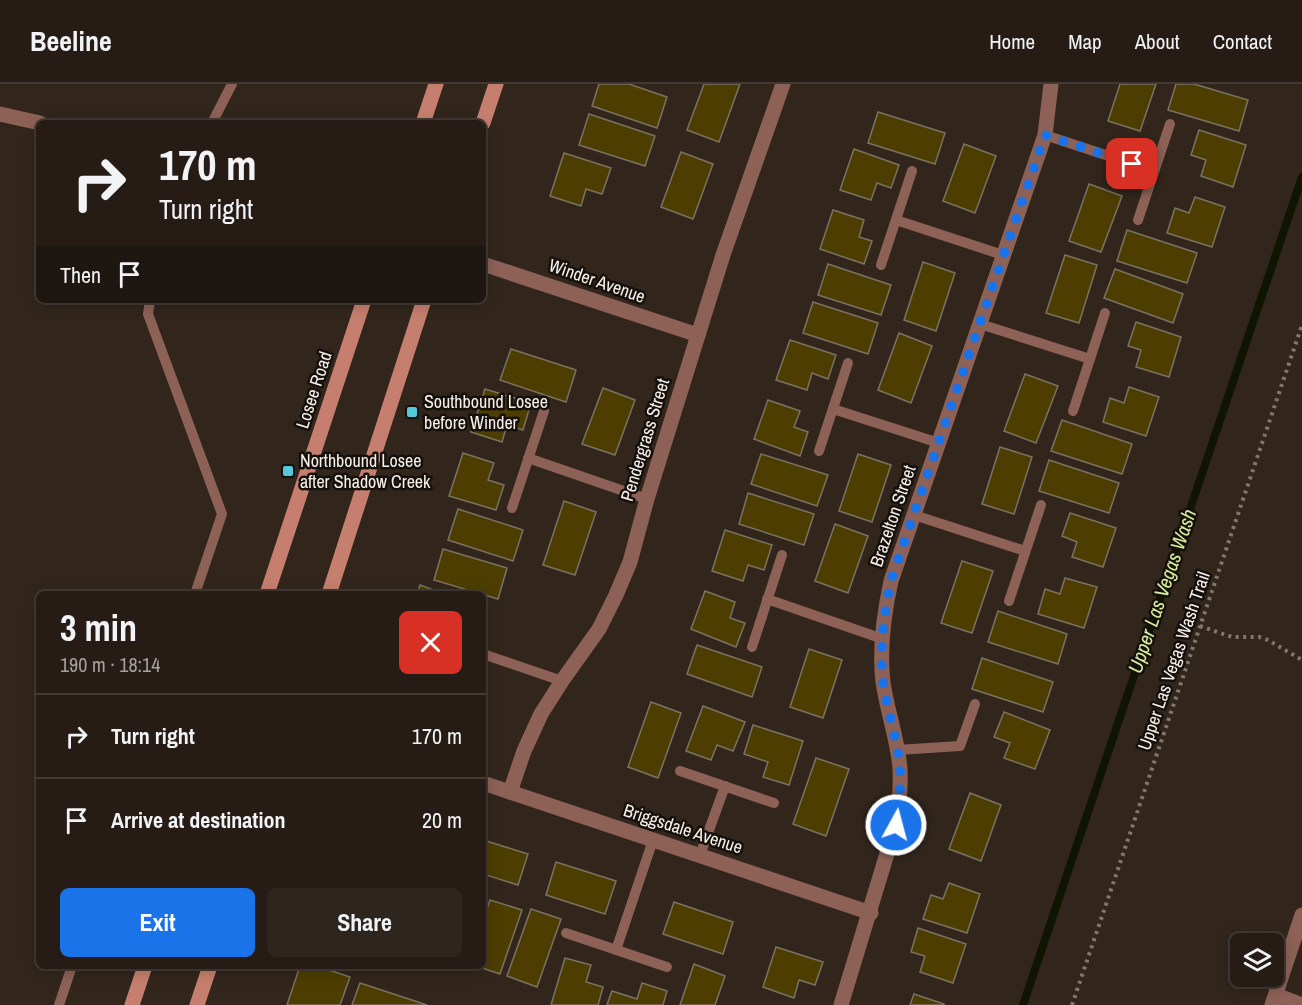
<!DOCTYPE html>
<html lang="en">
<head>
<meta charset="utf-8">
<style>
	body { margin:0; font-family:"Archivo Narrow",sans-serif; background:#2e251e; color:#f1f3f6; height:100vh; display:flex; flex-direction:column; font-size:22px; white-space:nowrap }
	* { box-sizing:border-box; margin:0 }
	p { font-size:20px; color:#a4a1a0 }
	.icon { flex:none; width:33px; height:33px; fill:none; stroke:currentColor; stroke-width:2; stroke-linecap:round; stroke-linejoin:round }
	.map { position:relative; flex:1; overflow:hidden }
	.panel { position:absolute; left:36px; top:507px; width:450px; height:378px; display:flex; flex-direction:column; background:#261c15; border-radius:9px; box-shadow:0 3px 15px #0003,0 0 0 2px #423a34 }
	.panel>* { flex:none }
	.banner { position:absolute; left:36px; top:36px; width:450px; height:183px; border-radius:9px; box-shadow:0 3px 15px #0003,0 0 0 2px #423a34; background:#261c15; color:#f1f3f6; overflow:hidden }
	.tools { position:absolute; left:1230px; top:849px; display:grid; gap:12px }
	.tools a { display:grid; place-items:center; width:54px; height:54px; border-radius:9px; background:#261c15; box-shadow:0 3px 15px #0003,0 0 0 2px #423a34; font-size:30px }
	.pin { position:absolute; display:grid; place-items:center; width:51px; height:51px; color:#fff; margin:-26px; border-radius:12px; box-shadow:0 3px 9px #0006 }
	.me { position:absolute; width:66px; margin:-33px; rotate:7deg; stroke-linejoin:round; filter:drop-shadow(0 0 4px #0008) }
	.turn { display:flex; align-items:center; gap:21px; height:126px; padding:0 24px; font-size:27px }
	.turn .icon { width:78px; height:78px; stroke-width:2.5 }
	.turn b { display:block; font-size:42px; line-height:51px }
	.then { display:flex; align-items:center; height:57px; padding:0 24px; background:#0003; gap:12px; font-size:22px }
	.round { display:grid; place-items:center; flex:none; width:63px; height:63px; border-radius:9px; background:#2e251e }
	.headline { display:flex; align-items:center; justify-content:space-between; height:102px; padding:0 24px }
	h1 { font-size:36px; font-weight:700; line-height:45px }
	.cta { display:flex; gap:12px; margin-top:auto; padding:12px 24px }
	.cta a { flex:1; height:69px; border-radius:9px; background:#1a73e8; color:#fff; font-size:24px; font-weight:700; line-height:69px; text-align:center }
	.cta a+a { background:#2e251e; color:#f1f3f6 }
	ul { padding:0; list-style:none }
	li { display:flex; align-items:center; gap:18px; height:84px; padding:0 24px; border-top:2px solid #423a34 }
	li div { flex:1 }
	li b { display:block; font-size:22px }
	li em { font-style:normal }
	header { display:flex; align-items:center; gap:36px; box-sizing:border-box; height:84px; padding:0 30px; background:#261c15; border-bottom:2px solid #423a34 }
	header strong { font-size:28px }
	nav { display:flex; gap:33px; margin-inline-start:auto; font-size:21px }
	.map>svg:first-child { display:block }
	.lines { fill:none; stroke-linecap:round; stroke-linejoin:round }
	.stream { stroke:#0f1500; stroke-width:8 }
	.building { fill:#4d3d00; stroke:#797363; stroke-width:1.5 }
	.path { stroke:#81776e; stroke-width:4; stroke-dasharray:3 4.5; stroke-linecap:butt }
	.service { stroke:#8d6156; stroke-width:10 }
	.minor { stroke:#8d6156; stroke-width:15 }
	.secondary { stroke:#c67f6f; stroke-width:15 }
	.route { stroke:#1a73e8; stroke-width:10; stroke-dasharray:0 18 }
	.poi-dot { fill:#53cadc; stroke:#15100c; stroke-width:2 }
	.labels { text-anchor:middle; stroke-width:5; stroke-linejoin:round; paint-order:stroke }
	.street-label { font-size:18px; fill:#f8f0e9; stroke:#15100c }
	.poi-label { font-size:18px; fill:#f8f0e9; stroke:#15100c; text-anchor:start }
	.water-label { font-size:20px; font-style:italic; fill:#d8ee9f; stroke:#15100c }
</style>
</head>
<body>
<header>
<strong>Beeline</strong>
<nav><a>Home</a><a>Map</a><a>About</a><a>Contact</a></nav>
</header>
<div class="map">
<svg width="1302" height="921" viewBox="0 0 1302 921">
	<rect width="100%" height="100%" fill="#32261c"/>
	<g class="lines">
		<!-- stream -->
		<polyline class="stream" points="1023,921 1302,93"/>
	</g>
	<!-- building -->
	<g class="building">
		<polygon points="599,0 629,0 667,13 657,44 592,22"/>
		<polygon points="704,0 740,0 719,58 687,46"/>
		<polygon points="1120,0 1156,0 1140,47 1108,37"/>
		<polygon points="1176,0 1194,0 1248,16 1239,47 1168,26"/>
		<polygon points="878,28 945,49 935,80 868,59"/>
		<polygon points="589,30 655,52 645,82 579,61"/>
		<polygon points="1199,46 1246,61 1233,103 1201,92 1206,76 1191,71"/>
		<polygon points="964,60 996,72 975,129 943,117"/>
		<polygon points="854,65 899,81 891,104 877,99 871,116 840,106"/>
		<polygon points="681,68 713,80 693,135 661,123"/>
		<polygon points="564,69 611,84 602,110 586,105 581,122 550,112"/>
		<polygon points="1089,100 1122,112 1101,168 1069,157"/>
		<polygon points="1195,113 1225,123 1212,163 1167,149 1175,124 1189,129"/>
		<polygon points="833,126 864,136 859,153 872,157 864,180 820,165"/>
		<polygon points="1127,146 1197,169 1187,199 1117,177"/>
		<polygon points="1065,171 1097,181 1079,239 1046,229"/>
		<polygon points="923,178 955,189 936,247 904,236"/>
		<polygon points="828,180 891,201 881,231 818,211"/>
		<polygon points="1115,185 1183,210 1173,239 1104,214"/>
		<polygon points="813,218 878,239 868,270 803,249"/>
		<polygon points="1136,238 1181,253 1169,293 1136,283 1141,266 1128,262"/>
		<polygon points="899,249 932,262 911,319 878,306"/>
		<polygon points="790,256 836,271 828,295 812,289 807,306 776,296"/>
		<polygon points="511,265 576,286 566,318 500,296"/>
		<polygon points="1025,290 1058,302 1036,359 1004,347"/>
		<polygon points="1129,303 1159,313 1146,352 1103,338 1110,314 1124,319"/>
		<polygon points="603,304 635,316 615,371 582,360"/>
		<polygon points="485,305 531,319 523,346 507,341 502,358 471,348"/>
		<polygon points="768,316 800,327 794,343 808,348 800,372 754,355"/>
		<polygon points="1062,336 1132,360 1122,390 1051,367"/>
		<polygon points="1000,363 1032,373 1014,430 982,420"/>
		<polygon points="463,369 494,379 488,396 504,401 496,426 449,412"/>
		<polygon points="761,370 828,391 817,422 751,400"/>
		<polygon points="858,370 891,381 872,438 839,427"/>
		<polygon points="1049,376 1119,399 1109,429 1039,407"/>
		<polygon points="748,409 814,430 804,461 739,440"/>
		<polygon points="564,417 596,428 575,491 543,481"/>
		<polygon points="458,425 523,446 513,477 448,456"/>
		<polygon points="1070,429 1116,444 1103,483 1072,473 1077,458 1062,452"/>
		<polygon points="835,440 868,452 848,509 815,497"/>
		<polygon points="725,446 772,461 764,486 748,481 743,497 712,487"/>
		<polygon points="443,465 507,484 498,515 434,496"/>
		<polygon points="962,477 993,487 972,549 941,539"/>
		<polygon points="1065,494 1097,503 1084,544 1038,530 1045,505 1060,510"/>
		<polygon points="420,501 444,510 417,510"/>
		<polygon points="705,507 735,518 730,534 745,539 736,563 691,545"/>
		<polygon points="998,527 1067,550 1058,580 988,558"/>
		<polygon points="697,561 762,583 752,613 687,590"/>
		<polygon points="809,565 842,576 823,634 790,623"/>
		<polygon points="982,574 1053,598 1043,628 972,605"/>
		<polygon points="651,618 681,629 658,694 628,683"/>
		<polygon points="703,622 745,638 733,667 717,661 711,676 686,667"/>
		<polygon points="1004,628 1050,646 1035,685 1004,674 1010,659 994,653"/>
		<polygon points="753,641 803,657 789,701 763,693 768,678 744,670"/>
		<polygon points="816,674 849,685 826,752 793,740"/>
		<polygon points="970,709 1001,721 981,777 949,765"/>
		<polygon points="483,756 528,770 518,801 483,790"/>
		<polygon points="556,778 616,797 605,830 546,811"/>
		<polygon points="949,799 980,810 967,849 923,835 931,811 943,815"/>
		<polygon points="490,816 522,826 500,890 476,882 483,882 483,836"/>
		<polygon points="674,818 733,838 723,870 663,850"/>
		<polygon points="531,825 561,835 537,903 507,892"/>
		<polygon points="918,844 966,860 953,899 920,888 925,872 911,868"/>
		<polygon points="776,863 823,878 815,901 799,896 794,914 763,903"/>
		<polygon points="565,874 591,881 586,898 603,903 598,921 551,921"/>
		<polygon points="694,880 725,892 715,921 680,921"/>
		<polygon points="300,882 317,882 350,893 340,921 287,921"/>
		<polygon points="360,899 427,921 352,921"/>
		<polygon points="642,899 667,907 663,921 607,921 612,907 637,915"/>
		<polygon points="914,910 944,920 944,921 910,921"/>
	</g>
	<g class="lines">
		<!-- path -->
		<g class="path">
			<polyline points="1200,542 1232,553 1259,553 1268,556 1302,576"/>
			<polyline points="1072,921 1302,241"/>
		</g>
		<!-- service -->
		<g class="service">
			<polyline points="212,39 232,0"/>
			<polyline points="1045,51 1154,87"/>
			<polyline points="896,136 1003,171"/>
			<polyline points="1138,136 1170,40"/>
			<polyline points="881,181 912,87"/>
			<polyline points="150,216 148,230 222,430 195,510"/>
			<polyline points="980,240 1090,275"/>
			<polyline points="833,325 939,359"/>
			<polyline points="1073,327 1105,229"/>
			<polyline points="819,367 848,279"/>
			<polyline points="528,374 647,415"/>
			<polyline points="512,424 544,327"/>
			<polyline points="914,431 1025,467"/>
			<polyline points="767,515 883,555"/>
			<polyline points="1009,517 1041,421"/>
			<polyline points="752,563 782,471"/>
			<polyline points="483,570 562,597"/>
			<polyline points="897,666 960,662 975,620"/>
			<polyline points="680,687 774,719"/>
			<polyline points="700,771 725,702"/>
			<polyline points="566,849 667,883"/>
			<polyline points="616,866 653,756"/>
			<polyline points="59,921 72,882"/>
		</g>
		<!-- minor -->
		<g class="minor">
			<polyline points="0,30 40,39"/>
			<polyline points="483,180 698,251"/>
			<polyline points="483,699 871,829"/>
			<polyline points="510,708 524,667 541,630 562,597 599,545 616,511 630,478 647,415 723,171 783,0"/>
			<polyline points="1276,911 1302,921"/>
			<path d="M841 921 896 740C899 722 901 704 900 685 898 656 887 627 883 598 879 564 884 529 891 497L1045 51 1051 0"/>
			<polyline points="1272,921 1302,831"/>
		</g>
		<!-- secondary -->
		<g class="secondary">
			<polyline points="423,39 436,0"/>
			<polyline points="483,39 496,0"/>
			<polyline points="267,510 364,216"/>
			<polyline points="329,510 424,216"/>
			<polyline points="132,921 145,882"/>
			<polyline points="197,921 210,882"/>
		</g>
	</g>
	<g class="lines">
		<!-- route -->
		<path class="route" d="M896 741C899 722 901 704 900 685 898 656 887 627 883 598 879 564 884 530 891 496L1045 51 1132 80"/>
	</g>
	<!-- markers -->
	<g class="poi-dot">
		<rect x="406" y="322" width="12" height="12" rx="3"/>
		<rect x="282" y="381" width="12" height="12" rx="3"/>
	</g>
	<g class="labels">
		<!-- street labels -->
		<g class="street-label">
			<text transform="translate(597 197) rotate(19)" y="6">Winder Avenue</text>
			<text transform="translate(314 306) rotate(-72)" y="6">Losee Road</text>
			<text transform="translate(645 356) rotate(-73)" y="6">Pendergrass Street</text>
			<text transform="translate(893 432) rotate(-71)" y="6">Brazelton Street</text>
			<text transform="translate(1174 577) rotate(-71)" y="6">Upper Las Vegas Wash Trail</text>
			<text transform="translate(683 745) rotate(18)" y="6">Briggsdale Avenue</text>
		</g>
		<!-- poi labels -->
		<g class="poi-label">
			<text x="424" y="324">Southbound Losee<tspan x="424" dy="21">before Winder</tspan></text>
			<text x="300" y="383">Northbound Losee<tspan x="300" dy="21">after Shadow Creek</tspan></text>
		</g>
		<!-- water labels -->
		<g class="water-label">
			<text transform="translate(1162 507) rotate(-71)" y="7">Upper Las Vegas Wash</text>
		</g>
	</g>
</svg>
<div class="tools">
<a><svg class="icon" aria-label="layers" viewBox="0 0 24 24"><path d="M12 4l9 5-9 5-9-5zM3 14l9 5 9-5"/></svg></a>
</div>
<div class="pin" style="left:1132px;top:80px;background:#d93025"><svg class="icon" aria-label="arrive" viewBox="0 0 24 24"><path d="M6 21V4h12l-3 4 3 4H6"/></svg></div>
<svg class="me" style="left:896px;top:741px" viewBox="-20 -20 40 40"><circle r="17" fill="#1a73e8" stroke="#fff" stroke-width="3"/><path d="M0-11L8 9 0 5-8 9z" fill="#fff"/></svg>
<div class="banner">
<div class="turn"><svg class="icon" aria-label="right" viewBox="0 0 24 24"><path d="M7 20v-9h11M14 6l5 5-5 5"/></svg><div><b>170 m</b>Turn right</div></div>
<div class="then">Then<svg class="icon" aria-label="arrive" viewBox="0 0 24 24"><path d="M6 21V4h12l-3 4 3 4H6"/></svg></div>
</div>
<section class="panel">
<div class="headline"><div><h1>3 min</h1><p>190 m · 18:14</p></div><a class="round" style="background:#d93025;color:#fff"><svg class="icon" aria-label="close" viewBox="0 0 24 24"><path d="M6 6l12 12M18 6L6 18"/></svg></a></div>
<ul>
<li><svg class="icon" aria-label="right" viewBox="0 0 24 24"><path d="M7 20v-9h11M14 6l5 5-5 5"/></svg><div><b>Turn right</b></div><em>170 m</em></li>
<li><svg class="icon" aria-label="arrive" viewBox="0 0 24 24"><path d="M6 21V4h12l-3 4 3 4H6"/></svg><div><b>Arrive at destination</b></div><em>20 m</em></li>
</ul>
<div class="cta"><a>Exit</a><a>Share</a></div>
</section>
</div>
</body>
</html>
